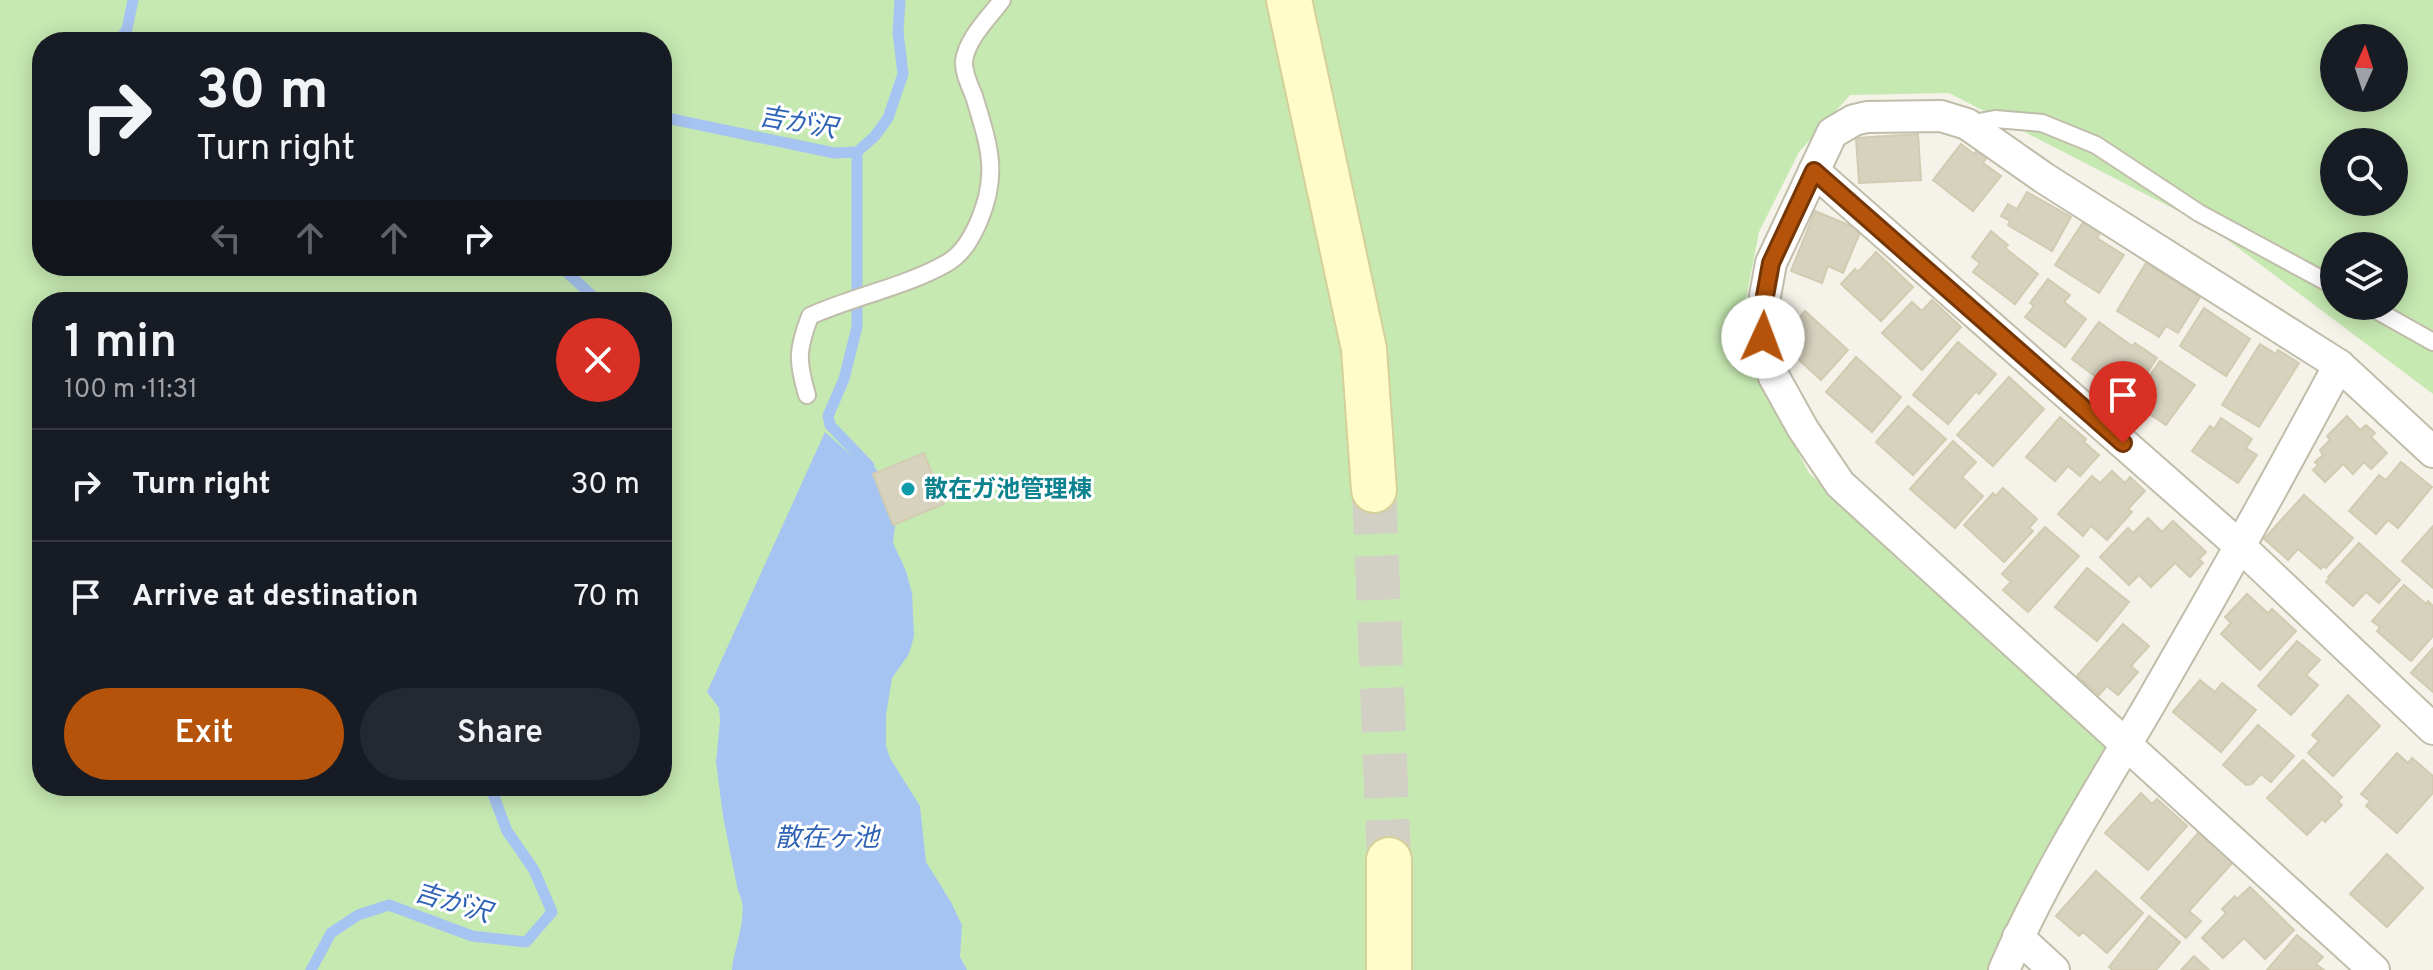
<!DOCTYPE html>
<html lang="en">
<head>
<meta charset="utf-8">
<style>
	body { margin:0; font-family:Overpass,"Noto Sans JP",sans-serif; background:#242831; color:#f1f3f6; height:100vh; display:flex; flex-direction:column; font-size:30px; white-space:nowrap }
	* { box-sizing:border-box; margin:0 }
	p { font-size:26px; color:#9ea1a6 }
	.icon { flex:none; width:44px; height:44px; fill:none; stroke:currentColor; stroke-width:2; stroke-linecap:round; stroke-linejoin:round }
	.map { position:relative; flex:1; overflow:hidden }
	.panel { position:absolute; left:32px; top:292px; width:640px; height:504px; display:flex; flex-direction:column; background:#171b24; border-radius:32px; box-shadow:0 4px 20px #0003 }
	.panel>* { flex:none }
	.guide { position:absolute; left:32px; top:32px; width:640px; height:244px; border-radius:32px; box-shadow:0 4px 20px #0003; background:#171b24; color:#f1f3f6; overflow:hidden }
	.needle { width:52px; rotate:3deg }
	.tools { position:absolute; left:2320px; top:24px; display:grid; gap:16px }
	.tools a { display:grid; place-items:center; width:88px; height:88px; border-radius:50%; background:#171b24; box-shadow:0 4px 20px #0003; font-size:40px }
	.pin { position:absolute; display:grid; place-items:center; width:68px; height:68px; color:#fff; margin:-82px -34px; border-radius:50% 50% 50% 0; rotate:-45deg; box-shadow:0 0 8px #0007 }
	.pin .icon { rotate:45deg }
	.me { position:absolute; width:88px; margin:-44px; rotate:2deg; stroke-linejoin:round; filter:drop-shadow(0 0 6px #0008) }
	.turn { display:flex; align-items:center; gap:28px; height:168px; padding:0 32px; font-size:36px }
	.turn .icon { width:104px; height:104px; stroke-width:2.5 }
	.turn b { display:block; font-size:56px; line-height:68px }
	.lanes { display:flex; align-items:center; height:76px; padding:0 32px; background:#0003; justify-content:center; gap:40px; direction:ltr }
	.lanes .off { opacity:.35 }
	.round { display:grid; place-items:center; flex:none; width:84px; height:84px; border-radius:42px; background:#242831 }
	.head { display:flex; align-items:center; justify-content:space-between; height:136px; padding:0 32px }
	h1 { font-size:48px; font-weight:600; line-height:60px }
	.primary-button { display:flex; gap:16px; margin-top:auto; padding:16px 32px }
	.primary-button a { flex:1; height:92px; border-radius:48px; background:#b45309; color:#fff; font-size:32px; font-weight:600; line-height:92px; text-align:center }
	.primary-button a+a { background:#242831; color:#f1f3f6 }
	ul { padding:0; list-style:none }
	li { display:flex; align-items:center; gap:24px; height:112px; padding:0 32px; border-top:2px solid #363941 }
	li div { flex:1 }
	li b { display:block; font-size:30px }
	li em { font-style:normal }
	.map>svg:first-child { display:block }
	.green { fill:#c6e9b2; fill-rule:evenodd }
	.water { fill:#a6c4f1 }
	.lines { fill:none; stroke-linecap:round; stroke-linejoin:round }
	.stream { stroke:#a6c4f1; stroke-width:11 }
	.building { fill:#d6d2be; stroke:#d1cbb2; stroke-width:2 }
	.secondary-tunnel { stroke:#d2d0c5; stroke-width:44; stroke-dasharray:44 22; stroke-linecap:butt }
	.lane-casing { stroke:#c0bdab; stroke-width:20 }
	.street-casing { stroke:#c0bdab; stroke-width:34 }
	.secondary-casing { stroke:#d5d099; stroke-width:48 }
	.lane { stroke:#fff; stroke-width:16 }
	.street { stroke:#fff; stroke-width:30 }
	.secondary { stroke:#fffcc9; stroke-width:44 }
	.route-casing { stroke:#753606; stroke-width:20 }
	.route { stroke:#b45309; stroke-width:14 }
	.culture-dot { fill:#0f9aa8; stroke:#fff; stroke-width:3 }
	.labels { text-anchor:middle; stroke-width:6; stroke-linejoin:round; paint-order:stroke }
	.culture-label { font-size:24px; font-weight:bold; fill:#0d838f; stroke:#fff; text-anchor:start }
	.water-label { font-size:26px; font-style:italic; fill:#2f63b6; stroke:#fff }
</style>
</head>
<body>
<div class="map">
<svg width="2433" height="970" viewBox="0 0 2433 970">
	<rect width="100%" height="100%" fill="#f5f3e9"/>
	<!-- green -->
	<path class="green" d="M0 0H2433V394L2213 229 1949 93 1850 95 1799 152 1759 232 1743 314 1765 388 1809 473 1861 523 2110 745 1995 970H0ZM2334 38H2394V98H2334ZM42 42H662V266H42ZM2334 142H2394V202H2334ZM2334 246H2394V306H2334ZM42 302H662V786H42Z"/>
	<!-- water -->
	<path class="water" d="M825 432 861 464 876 468 895 526 893 543 906 571 912 593 914 636 909 654 892 678 886 715V746L890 758 920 806 926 862 951 902 962 925 960 957 967 970H732V967C735 946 750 910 738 891L723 816 716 762 720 721 719 708 707 692Z"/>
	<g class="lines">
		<!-- stream -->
		<g class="stream">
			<polyline points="119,42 127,29 133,0"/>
			<polyline points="662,117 834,153 857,152 875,136 888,118 903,74 898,32 900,0"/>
			<polyline points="857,152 857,327 844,379 828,416 830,425 869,466"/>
			<polyline points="560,266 599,302"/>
			<polyline points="311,970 331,933 358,915 389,905 472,936 526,942 552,912 534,870 507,831 493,794 486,786"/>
		</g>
	</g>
	<!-- building -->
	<g class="building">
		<polygon points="1918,134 1921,180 1859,183 1856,138"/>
		<polygon points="1961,144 1974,154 1978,149 1987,157 1983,163 2001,176 1973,211 1933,180"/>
		<polygon points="2027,192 2071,217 2052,251 2008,225 2010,221 2001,216 2008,204 2017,209"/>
		<polygon points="1815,211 1861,230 1843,273 1828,266 1822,283 1791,271"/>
		<polygon points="2086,218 2102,230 2097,238 2124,255 2099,293 2055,265"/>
		<polygon points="1991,231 2008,245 2005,248 2038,274 2015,304 1973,272 1980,263 1972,257"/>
		<polygon points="1876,252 1913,287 1881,321 1841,284 1855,269 1858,272"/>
		<polygon points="2146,263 2200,297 2178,333 2166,326 2159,337 2117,311"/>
		<polygon points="2048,279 2070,295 2064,302 2086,319 2065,347 2025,317 2034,306 2030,303"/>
		<polygon points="1932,300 1961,327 1922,370 1882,333 1912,302 1922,311"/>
		<polygon points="2204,308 2250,339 2226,376 2180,346"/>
		<polygon points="1805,311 1848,350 1821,380 1796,357 1798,354 1781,338"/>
		<polygon points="2099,322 2132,346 2135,343 2157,358 2146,374 2134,366 2125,378 2112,369 2103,382 2072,359"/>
		<polygon points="1958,342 1996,374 1979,394 1976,391 1948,424 1913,395"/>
		<polygon points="2260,344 2276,354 2278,350 2299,363 2259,427 2222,405"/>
		<polygon points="1856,357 1901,397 1872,432 1826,392"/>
		<polygon points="2160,361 2195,385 2166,425 2137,406 2144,397 2138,393"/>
		<polygon points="2009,377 2044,409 1993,466 1957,435"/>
		<polygon points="1908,406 1946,439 1913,475 1876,442"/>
		<polygon points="2347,416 2360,430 2366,425 2375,433 2371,437 2387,453 2371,469 2364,462 2353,474 2343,464 2325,482 2313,470 2318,465 2315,462 2323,455 2320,450 2330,440 2327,436"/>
		<polygon points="2060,417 2086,439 2084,442 2099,455 2080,476 2068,466 2055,481 2026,457"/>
		<polygon points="2221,418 2252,439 2246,448 2257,455 2238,483 2192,451 2210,426 2214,429"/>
		<polygon points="1953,441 1976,462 1962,477 1983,496 1955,528 1910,489"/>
		<polygon points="924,453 944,504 893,525 873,474"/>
		<polygon points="2401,462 2432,487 2398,528 2388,520 2376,534 2349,511 2379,475 2386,480"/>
		<polygon points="2112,471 2125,483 2130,477 2145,491 2128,509 2132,512 2107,540 2091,526 2083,536 2058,514 2092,476 2100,483"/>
		<polygon points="2003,488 2037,519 2029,528 2033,531 2004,562 1964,525 1993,493 1996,496"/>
		<polygon points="2304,495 2353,538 2326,568 2323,566 2321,569 2298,549 2288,560 2264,539"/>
		<polygon points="2148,518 2162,532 2173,521 2206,552 2199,559 2203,563 2190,577 2175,563 2151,587 2139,575 2129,585 2100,557 2128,528 2133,533"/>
		<polygon points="2433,526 2433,588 2402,561"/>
		<polygon points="2045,527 2079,556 2028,612 2003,590 2011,582 2002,574"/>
		<polygon points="2359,543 2400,580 2379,603 2366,592 2353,606 2326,582 2330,578 2328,577"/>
		<polygon points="2087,568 2129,602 2097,641 2055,607"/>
		<polygon points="2404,585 2426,604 2428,601 2433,606 2433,636 2411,661 2377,631 2380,627 2372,621"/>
		<polygon points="2247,594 2268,613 2272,609 2296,631 2260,670 2221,634 2231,623 2225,617"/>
		<polygon points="2123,624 2149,646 2131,666 2138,672 2118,695 2107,686 2099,695 2077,676"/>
		<polygon points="2297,641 2320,660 2306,675 2318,685 2291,715 2258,686"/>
		<polygon points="2433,648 2433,692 2411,673"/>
		<polygon points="2200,680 2215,692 2222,683 2256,710 2221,752 2173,712"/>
		<polygon points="2348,695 2380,726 2333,776 2308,753 2319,741 2312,735"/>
		<polygon points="2258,725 2294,756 2271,782 2261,774 2252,784 2246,785 2223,765"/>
		<polygon points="2397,753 2408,763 2412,758 2433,776 2433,793 2397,833 2366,806 2370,801 2361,794"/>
		<polygon points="2303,760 2342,797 2338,801 2342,805 2325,822 2322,819 2307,835 2267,798"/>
		<polygon points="2141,793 2152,804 2157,799 2187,826 2148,870 2105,833"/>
		<polygon points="2200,831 2234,861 2189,911 2201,921 2186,938 2141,898"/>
		<polygon points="2387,854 2423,888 2387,927 2350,894"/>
		<polygon points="2096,871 2143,913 2107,953 2083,932 2079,936 2056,916"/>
		<polygon points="2250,887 2294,930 2265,959 2244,938 2223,958 2202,938 2226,913 2222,909 2235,896 2237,899"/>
		<polygon points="2149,916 2180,942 2156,970 2113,970 2109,967"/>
		<polygon points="2297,935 2323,957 2316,964 2324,970 2267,970"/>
		<polygon points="2194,956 2209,970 2181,970"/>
	</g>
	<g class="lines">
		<!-- secondary-tunnel -->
		<polyline class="secondary-tunnel" points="1374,490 1389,860"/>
		<defs>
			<g id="lane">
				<polyline points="1968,124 1995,119 2042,123 2096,145 2199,213 2334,286"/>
				<polyline points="2369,306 2433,342"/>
				<path d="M807 395C797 361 797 350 810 316 854 296 905 287 947 263 963 254 972 237 979 221 1000 172 988 143 974 96 970 86 963 72 964 61 967 38 989 18 1002 0"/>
			</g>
			<g id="street">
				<polyline points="1814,171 2241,547 2433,729"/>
				<polyline points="2018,937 2054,970"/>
				<path d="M2004 970C2044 877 2099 791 2150 704 2215 592 2278 479 2339 365"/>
				<polyline points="2374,970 1840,484 1803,429 1774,377 1763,337 1765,296 1771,263 1832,133 1854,120 1867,117 1941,116 1967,124 2044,178 2339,365 2433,452"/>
			</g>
			<g id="secondary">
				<polyline points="1289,0 1364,349 1374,490"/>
				<polyline points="1389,860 1389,970"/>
			</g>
		</defs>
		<!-- lane casing -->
		<use href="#lane" class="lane-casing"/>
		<!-- street casing -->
		<use href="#street" class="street-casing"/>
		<!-- secondary casing -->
		<use href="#secondary" class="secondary-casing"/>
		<!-- lane -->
		<use href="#lane" class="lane"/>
		<!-- street -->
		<use href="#street" class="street"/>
		<!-- secondary -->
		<use href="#secondary" class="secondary"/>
	</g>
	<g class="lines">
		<defs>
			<polyline id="route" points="1763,337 1765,296 1771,263 1814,171 2123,443"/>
		</defs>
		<!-- route casing -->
		<use href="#route" class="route-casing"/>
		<!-- route -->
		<use href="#route" class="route"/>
	</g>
	<!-- markers -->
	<circle class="culture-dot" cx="908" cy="489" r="8"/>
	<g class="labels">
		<!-- culture labels -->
		<g class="culture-label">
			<text x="924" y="497">散在ガ池管理棟</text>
		</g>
		<!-- water labels -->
		<g class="water-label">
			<text transform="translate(798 122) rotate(10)" y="9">吉が沢</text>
			<text x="827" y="846">散在ヶ池</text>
			<text transform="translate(453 902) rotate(17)" y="9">吉が沢</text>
		</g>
	</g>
</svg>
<div class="tools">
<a><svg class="needle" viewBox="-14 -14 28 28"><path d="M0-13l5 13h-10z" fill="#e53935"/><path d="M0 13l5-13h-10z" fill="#9ea1a6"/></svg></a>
<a><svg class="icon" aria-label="search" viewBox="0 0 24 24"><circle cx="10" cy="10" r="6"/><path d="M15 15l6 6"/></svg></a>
<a><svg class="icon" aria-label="layers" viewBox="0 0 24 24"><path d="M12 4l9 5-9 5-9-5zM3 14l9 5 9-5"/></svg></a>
</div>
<div class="pin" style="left:2123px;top:443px;background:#d93025"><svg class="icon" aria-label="arrive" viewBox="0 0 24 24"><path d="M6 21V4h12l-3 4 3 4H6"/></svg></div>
<svg class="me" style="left:1763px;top:337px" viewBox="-20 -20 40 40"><circle r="19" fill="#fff"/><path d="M0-13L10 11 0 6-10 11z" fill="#b45309"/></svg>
<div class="guide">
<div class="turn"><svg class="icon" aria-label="right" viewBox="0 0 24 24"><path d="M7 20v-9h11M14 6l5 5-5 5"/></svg><div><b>30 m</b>Turn right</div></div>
<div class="lanes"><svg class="icon off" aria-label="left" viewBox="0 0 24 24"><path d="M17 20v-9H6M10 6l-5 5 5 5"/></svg><svg class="icon off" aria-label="ahead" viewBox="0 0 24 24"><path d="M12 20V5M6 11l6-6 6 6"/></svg><svg class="icon off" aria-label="ahead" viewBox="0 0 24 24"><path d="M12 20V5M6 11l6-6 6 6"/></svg><svg class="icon" aria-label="right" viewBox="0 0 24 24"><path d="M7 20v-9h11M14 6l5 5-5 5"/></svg></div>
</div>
<section class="panel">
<div class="head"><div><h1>1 min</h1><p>100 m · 11:31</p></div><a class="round" style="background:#d93025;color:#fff"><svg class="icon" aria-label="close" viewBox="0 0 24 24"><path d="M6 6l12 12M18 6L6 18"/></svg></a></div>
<ul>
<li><svg class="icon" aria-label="right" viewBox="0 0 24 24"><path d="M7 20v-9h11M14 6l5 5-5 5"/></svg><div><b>Turn right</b></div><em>30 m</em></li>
<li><svg class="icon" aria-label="arrive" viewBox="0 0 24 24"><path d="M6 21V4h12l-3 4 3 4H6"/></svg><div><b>Arrive at destination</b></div><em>70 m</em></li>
</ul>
<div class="primary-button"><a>Exit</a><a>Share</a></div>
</section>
</div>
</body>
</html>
